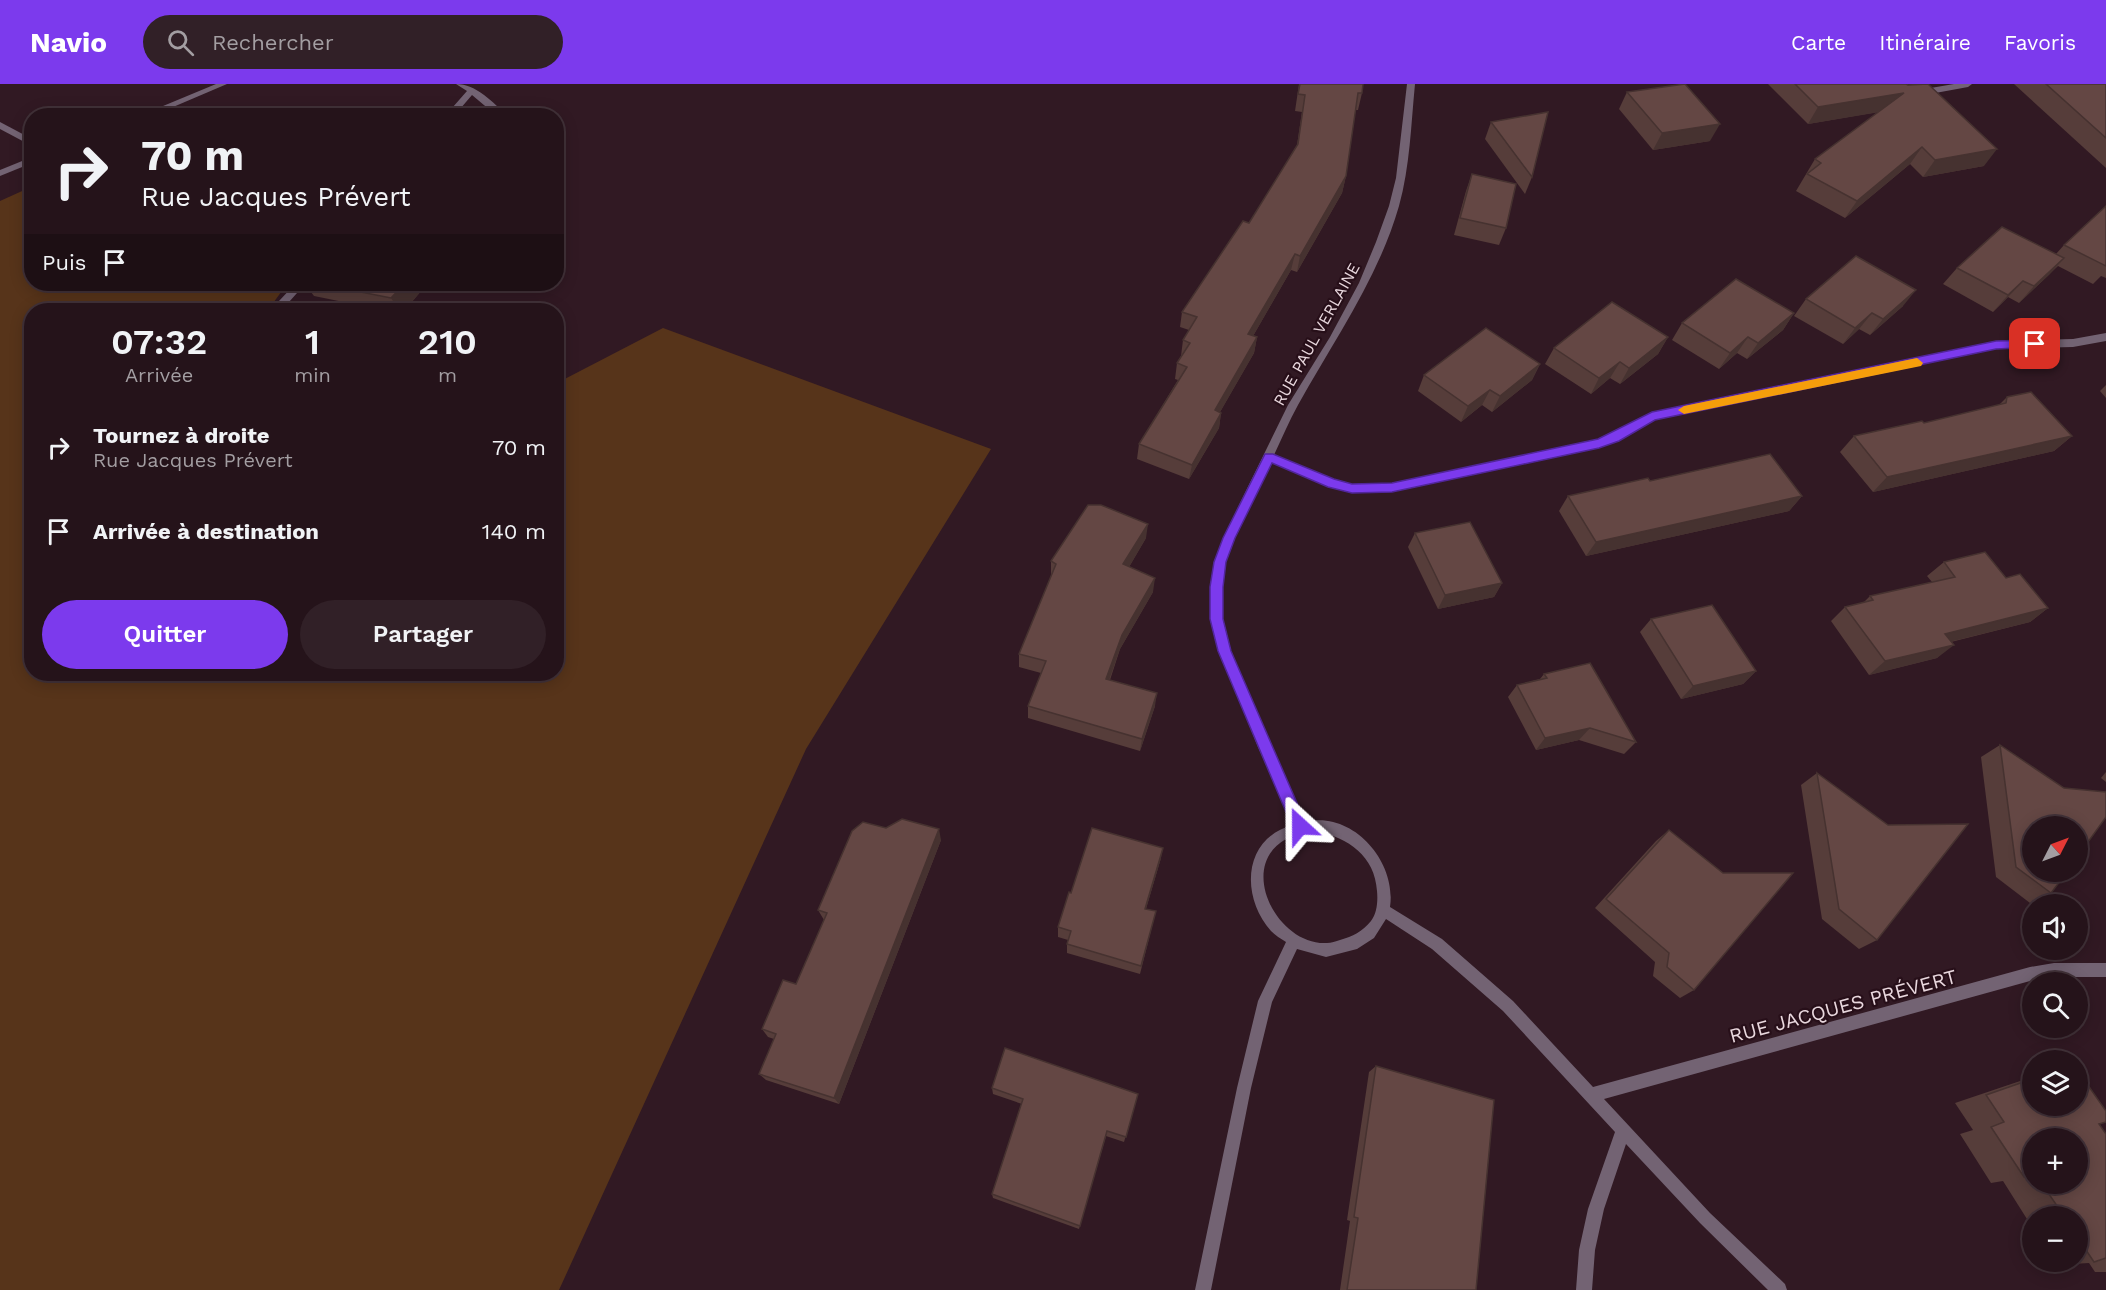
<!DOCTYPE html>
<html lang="fr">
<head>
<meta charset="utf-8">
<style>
	body { margin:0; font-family:"Work Sans",sans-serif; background:#312027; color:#f1f3f6; height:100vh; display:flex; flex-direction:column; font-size:22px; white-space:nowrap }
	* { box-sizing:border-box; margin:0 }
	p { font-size:20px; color:#a39ea2 }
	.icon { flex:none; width:33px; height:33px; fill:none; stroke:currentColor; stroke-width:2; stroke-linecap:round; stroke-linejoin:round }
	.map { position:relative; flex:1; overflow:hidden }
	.details { position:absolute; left:24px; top:219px; width:540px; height:378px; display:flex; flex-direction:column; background:#25131a; border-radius:24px; box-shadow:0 3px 15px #0003,0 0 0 2px #423239 }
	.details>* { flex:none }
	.hud { position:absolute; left:24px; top:24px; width:540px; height:183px; border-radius:24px; box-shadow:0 3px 15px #0003,0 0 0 2px #423239; background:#25131a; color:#f1f3f6; overflow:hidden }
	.needle { width:39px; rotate:48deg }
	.fabs { position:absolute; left:2022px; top:732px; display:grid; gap:12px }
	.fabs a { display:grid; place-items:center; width:66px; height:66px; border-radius:50%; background:#25131a; box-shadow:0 3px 15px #0003,0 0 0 2px #423239; font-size:30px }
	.pin { position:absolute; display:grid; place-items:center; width:51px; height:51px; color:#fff; margin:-26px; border-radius:12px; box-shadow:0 3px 9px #0006 }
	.me { position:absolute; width:66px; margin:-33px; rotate:336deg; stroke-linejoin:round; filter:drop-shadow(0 0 4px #0008) }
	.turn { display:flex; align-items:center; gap:21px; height:126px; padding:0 18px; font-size:27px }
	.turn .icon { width:78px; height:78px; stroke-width:2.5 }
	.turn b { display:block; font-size:42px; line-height:51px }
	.then { display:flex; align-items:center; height:57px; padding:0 18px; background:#0003; gap:12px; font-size:22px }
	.eta { display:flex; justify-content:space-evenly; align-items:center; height:102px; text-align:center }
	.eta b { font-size:36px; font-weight:600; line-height:42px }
	.action { display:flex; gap:12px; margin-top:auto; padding:12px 18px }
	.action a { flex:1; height:69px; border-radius:36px; background:#7c3aed; color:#fff; font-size:24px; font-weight:600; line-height:69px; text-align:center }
	.action a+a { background:#312027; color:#f1f3f6 }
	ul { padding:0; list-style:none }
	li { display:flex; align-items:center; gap:18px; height:84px; padding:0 18px }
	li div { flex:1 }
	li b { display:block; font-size:22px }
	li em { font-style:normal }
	header { display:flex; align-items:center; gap:36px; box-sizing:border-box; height:84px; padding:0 30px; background:#7c3aed; color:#fff }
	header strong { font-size:28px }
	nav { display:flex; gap:33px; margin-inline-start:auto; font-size:21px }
	.search { width:420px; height:54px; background:#312027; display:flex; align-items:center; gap:15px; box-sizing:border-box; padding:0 21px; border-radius:33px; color:#a39ea2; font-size:22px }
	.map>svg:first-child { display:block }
	.green { fill:#57341a }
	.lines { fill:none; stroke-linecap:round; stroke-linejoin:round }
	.lane { fill:#736373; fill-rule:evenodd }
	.street { fill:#736373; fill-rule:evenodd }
	.wall { fill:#563d3a; fill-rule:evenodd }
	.shaded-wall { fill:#463230 }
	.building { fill:#644744; stroke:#463230; stroke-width:1.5 }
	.route { fill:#7c3aed; stroke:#51269a; stroke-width:1.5 }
	.slow { fill:#f59e0b }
	.labels { text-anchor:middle; stroke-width:4.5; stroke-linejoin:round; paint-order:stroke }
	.far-street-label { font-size:16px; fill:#e9d8de; stroke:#270f19 }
	.street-label { font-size:20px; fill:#e9d8de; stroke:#270f19 }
</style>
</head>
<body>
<header>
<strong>Navio</strong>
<div class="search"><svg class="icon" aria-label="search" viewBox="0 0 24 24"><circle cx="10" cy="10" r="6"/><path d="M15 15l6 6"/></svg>Rechercher</div>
<nav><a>Carte</a><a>Itinéraire</a><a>Favoris</a></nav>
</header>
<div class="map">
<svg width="2106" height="1206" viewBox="0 0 2106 1206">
	<rect width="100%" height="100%" fill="#311923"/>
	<!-- green -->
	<polygon class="green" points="31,103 32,200 287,200 268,226 32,226 32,590 556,590 557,299 663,244 991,365 806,665 559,1206 0,1206 0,117"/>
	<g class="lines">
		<!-- lane -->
		<g class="lane">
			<path d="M456 0C476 0 493 18 507 32H497L472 11 454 32H445L467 7Z"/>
			<polygon points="295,200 305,200 289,218 289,222 293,226 281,226 279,217"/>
		</g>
		<!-- street -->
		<g class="street">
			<polygon points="216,0 227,0 152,32 139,32"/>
			<path d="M1407 0H1415C1411 40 1410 83 1399 122 1378 195 1334 256 1298 321 1289 337 1282 354 1274 371L1334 395 1352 400 1374 401 1392 400 1598 355 1610 351 1652 329 1996 257 2073 255 2106 249V257L2073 263 1996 265 1655 336 1618 357 1599 363 1392 408 1374 409 1352 408 1332 403 1271 378 1235 454 1226 478 1222 503V535L1231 567 1270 663 1305 738C1352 726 1397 777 1390 823L1442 855 1513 917 1593 1003 2030 883 2054 879H2106V893H2054L2030 897 1604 1015 1710 1129 1785 1200 1787 1206H1768L1700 1139 1626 1060 1604 1125 1595 1166 1592 1206H1576L1579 1166 1588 1125 1615 1048 1503 927 1432 865 1386 835 1374 854 1357 865 1326 873 1297 865 1272 918 1251 1004 1211 1206H1195L1237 1004 1258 917 1286 858C1281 855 1275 851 1271 847 1240 812 1243 754 1293 741L1258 663 1219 567 1210 535V503L1214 478 1223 454 1288 321 1330 253 1359 199 1376 158 1389 122 1396 94ZM1317 747C1348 754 1375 772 1377 807 1378 817 1377 829 1371 837 1362 848 1353 852 1340 856 1336 857 1331 859 1327 859 1278 862 1236 783 1286 755 1294 750 1308 749 1317 747Z"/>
			<polygon points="1954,0 1972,0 1968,3 1919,12 1915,9 1919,6"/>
			<polygon points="0,38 32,55 32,62 0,45"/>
			<polygon points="32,73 32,79 0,92 0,86"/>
		</g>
	</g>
	<!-- wall -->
	<g class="wall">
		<polygon points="1299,0 1362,9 1358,26 1355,26 1346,92 1342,109 1297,188 1291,186 1253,252 1257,253 1254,269 1220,328 1221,329 1219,344 1189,395 1137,375 1139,360 1178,296 1175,295 1177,279 1181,272 1183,256 1189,246 1180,243 1182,228 1249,139 1297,61 1302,28 1295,27"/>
		<polygon points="1768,0 1908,0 1908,1 1984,82 1923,93 1910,80 1845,134 1796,107 1815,75 1878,28 1808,40"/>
		<polygon points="2014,0 2106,0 2106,84"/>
		<polygon points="1627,8 1710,57 1653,66 1619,25"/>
		<polygon points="1491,38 1532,93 1525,110 1485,55"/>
		<polygon points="1472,90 1506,144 1499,161 1454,151 1466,107"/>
		<polygon points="2106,122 2106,194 2101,192 2093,200 2058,182 2019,219 2008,213 1993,228 1943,200 1957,184 2056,170 2064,161"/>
		<polygon points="305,200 427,200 405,226 383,226 314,212"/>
		<polygon points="1806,215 1903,222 1870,251 1859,245 1843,260 1794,232"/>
		<polygon points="1794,229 1783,246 1747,275 1737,269 1719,285 1672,256 1682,239"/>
		<polygon points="1668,253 1658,270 1620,300 1610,294 1591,310 1545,280 1554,264"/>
		<polygon points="1540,280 1532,296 1492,328 1482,321 1461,338 1418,307 1424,291"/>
		<polygon points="2106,301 2106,314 2100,307"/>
		<polygon points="2007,313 2072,352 2054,367 1873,408 1840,368 1854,352 1924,339 1999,321"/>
		<polygon points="1650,397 1802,412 1789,427 1586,472 1559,427 1568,412"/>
		<polygon points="1415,449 1502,499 1494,513 1438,525 1408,463"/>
		<polygon points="1146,454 1129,483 1153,508 1120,565 1110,596 1155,622 1140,667 1028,634 1028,622 1041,589 1019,583 1019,570 1051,492 1051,477"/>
		<polygon points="1944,478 2006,494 2048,524 2030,538 1951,558 1937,574 1869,591 1831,537 1845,523 1863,519 1870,512 1932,498 1927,492"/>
		<polygon points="1651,535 1756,587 1743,600 1681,615 1640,548"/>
		<polygon points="1544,590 1636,658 1624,670 1579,656 1536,666 1508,613 1517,601 1540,595"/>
		<polygon points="2000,661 2051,809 2030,819 1996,793 1981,673"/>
		<polygon points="2106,688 2106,698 2101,694"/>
		<polygon points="1817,689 1877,856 1859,865 1822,835 1801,701"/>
		<polygon points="886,744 941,756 839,1020 766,996 759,990 774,955 768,953 762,945 796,900 824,836 818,826"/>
		<polygon points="1669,746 1694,906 1680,914 1653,892 1655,878 1595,824 1656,757"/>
		<polygon points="1161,774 1146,825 1156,827 1140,890 1067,869 1067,860 1068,856 1058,853 1058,843 1071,809"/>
		<polygon points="1376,982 1476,1206 1340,1206 1350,1137 1347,1136 1369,988"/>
		<path d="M2032 993V1022L2099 1040 2106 1050V1188H2095L2089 1179 2057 1181 2054 1178H2078V1132H2032V1143L2003 1097 1991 1099 1960 1050 1973 1046 1955 1019ZM2032 1054 2078 1100H2032Z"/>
		<polygon points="992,1004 1138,1010 1124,1058 1106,1052 1079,1145 993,1114 992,1110 1022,1020 993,1010"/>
	</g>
	<!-- shaded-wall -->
	<g class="shaded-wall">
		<polygon points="1898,0 1908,0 1904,6 1904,9 1892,26 1808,40 1818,23"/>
		<polygon points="1720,40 1710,57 1653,66 1662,49"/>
		<polygon points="1922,63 1910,80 1845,134 1857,117"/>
		<polygon points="1997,65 1984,82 1923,93 1935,76"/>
		<polygon points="1346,92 1342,109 1297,188 1300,172"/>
		<polygon points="1295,170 1291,186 1245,266 1248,250"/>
		<polygon points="2064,174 2049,191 2019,219 2034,202"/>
		<polygon points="2023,197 2008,213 1993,228 2008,211"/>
		<polygon points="404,200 427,200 405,226 399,226 391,214"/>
		<polygon points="1916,206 1903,222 1870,251 1883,235"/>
		<polygon points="1794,229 1783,246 1747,275 1758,259"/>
		<polygon points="1872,229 1859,245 1843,260 1855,244"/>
		<polygon points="1257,253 1254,269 1212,342 1215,326"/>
		<polygon points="1668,253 1658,270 1620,300 1629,284"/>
		<polygon points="1748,253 1737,269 1719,285 1730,269"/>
		<polygon points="1620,278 1610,294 1591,310 1599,294"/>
		<polygon points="1540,280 1532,296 1492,328 1500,312"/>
		<polygon points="1490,306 1482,321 1461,338 1468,322"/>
		<polygon points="1221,329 1219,344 1189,395 1192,381"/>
		<polygon points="2072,352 2054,367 1873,408 1887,393"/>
		<polygon points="1802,412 1789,427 1586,472 1596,458"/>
		<polygon points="1148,440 1146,454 1122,495 1123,480"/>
		<polygon points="1155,494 1153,508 1120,565 1105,608 1106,595 1122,551"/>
		<polygon points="1502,499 1494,513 1438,525 1445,511"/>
		<polygon points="2048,524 2030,538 1929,563 1945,550"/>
		<polygon points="1954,561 1937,574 1869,591 1885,577"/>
		<polygon points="1756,587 1743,600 1681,615 1693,602"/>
		<polygon points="1157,609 1155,622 1140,667 1142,655"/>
		<polygon points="1590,644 1579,656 1536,666 1545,654"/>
		<polygon points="939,745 941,756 839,1020 834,1014"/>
		<polygon points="1163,764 1161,774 1143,834 1145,825"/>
	</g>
	<!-- building -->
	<g class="building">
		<polygon points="1300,0 1363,0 1362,9 1358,9 1346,92 1300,172 1295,170 1248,250 1257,253 1215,326 1221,329 1192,381 1139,360 1187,283 1177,279 1190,259 1183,256 1197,233 1182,228 1243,137 1249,139 1298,60 1305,11 1298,10"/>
		<polygon points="1685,0 1720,40 1662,49 1627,8"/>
		<polygon points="1795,0 1906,0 1908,1 1928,0 1997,65 1935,76 1922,63 1857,117 1807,90 1821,79 1815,75 1904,9 1818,23"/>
		<polygon points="2046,0 2106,0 2106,54"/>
		<polygon points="169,27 191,32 164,32"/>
		<polygon points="1548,28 1532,93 1491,38"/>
		<polygon points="1472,90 1516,100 1506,144 1460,134"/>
		<polygon points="2106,122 2106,182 2064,161"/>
		<polygon points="2002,143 2064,174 2034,202 2023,197 2008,211 1957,184"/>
		<polygon points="1856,172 1916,206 1883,235 1872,229 1855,244 1806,215"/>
		<polygon points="1736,195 1794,229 1758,259 1748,253 1730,269 1682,239"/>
		<polygon points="320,200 404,200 391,214"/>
		<polygon points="1612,218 1668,253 1629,284 1620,278 1599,294 1554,264"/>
		<polygon points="1486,244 1540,280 1500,312 1490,306 1468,322 1424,291"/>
		<polygon points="2031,308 2072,352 1887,393 1854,352 1922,337 1924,339 2006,319 2007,313"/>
		<polygon points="1770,370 1802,412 1596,458 1568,412 1648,394 1650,397"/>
		<polygon points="1088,421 1101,421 1148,440 1123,480 1155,494 1122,551 1106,595 1157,609 1142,655 1028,622 1046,577 1019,570 1056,480 1051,477"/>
		<polygon points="1470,438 1502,499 1445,511 1415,449"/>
		<polygon points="1985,468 2006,494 2020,490 2048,524 1945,550 1954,561 1885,577 1845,523 1873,516 1870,512 1955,493 1944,478"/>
		<polygon points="1712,521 1756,587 1693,602 1651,535"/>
		<polygon points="1590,579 1636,658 1590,644 1545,654 1517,601 1547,594 1544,590"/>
		<polygon points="2000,661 2064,704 2106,708 2106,733 2078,772 2078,742 2032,742 2032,788 2067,788 2051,809 2016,783"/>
		<polygon points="1817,689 1888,741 1968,740 1877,856 1839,825"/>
		<polygon points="902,735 939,745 834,1014 759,990 776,950 762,945 783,896 796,900 827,829 818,826 852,747 863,738 886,744"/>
		<polygon points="1092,744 1163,764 1145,825 1156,827 1141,882 1067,860 1071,847 1058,843 1069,808 1071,809"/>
		<polygon points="1669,746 1723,789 1793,789 1694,906 1667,883 1669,869 1606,815"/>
		<polygon points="1005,964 1138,1010 1126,1053 1107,1047 1080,1142 992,1110 1023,1015 992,1004"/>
		<polygon points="1376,982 1494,1016 1476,1206 1347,1206 1358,1134 1354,1133"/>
		<polygon points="2078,987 2106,1027 2106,1038 2099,1040 2106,1050 2106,1174 2094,1178 2078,1154 2078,1132 2064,1132 2042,1100 2078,1100 2078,1054 2032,1054 2032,1090 2024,1093 1991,1043 2004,1038 1986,1011 2032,995 2032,1022 2078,1022"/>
	</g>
	<!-- route -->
	<polygon class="route" points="2035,256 2039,257 2039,263 1996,265 1655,336 1619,357 1599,364 1392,408 1352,409 1328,403 1272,379 1235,454 1226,478 1223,503 1223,535 1231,567 1307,742 1305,747 1300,749 1294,747 1218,567 1210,535 1210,503 1214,478 1223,454 1265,370 1273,370 1334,395 1352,400 1392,399 1598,355 1652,328 1996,257"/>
	<!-- slow -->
	<polygon class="slow" points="1917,274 1923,279 1921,282 1684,330 1678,326 1684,322"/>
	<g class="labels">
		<!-- far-street labels -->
		<g class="far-street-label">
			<text transform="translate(1316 250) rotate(-61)" y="6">RUE PAUL VERLAINE</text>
		</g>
		<!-- street labels -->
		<g class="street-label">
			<text transform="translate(1843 922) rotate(-15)" y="7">RUE JACQUES PRÉVERT</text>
		</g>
	</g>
</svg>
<div class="fabs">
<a><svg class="needle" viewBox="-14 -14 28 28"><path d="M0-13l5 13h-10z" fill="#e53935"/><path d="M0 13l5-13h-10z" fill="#a39ea2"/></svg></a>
<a><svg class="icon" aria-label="sound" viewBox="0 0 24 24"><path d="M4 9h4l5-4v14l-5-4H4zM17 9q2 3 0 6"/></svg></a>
<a><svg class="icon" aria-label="search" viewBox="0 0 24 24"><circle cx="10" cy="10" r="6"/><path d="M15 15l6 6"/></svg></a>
<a><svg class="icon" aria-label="layers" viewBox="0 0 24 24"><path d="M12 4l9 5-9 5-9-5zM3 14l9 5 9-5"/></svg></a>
<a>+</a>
<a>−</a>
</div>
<div class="pin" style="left:2035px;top:260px;background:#d93025"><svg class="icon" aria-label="arrive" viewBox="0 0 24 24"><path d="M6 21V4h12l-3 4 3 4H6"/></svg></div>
<svg class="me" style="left:1300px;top:742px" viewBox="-20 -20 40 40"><path d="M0-17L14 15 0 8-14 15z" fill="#7c3aed" stroke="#fff" stroke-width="4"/></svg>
<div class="hud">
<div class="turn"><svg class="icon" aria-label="right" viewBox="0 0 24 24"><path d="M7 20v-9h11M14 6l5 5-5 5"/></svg><div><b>70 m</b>Rue Jacques Prévert</div></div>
<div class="then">Puis<svg class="icon" aria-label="arrive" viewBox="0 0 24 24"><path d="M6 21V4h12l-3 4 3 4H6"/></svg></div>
</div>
<section class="details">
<div class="eta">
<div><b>07:32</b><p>Arrivée</p></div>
<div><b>1</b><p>min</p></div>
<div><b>210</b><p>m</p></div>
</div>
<ul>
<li><svg class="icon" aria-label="right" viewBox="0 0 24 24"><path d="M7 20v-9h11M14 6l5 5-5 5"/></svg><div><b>Tournez à droite</b><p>Rue Jacques Prévert</p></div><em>70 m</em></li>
<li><svg class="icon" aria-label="arrive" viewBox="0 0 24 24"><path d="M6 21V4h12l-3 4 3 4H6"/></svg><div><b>Arrivée à destination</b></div><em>140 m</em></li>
</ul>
<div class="action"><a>Quitter</a><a>Partager</a></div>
</section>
</div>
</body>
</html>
